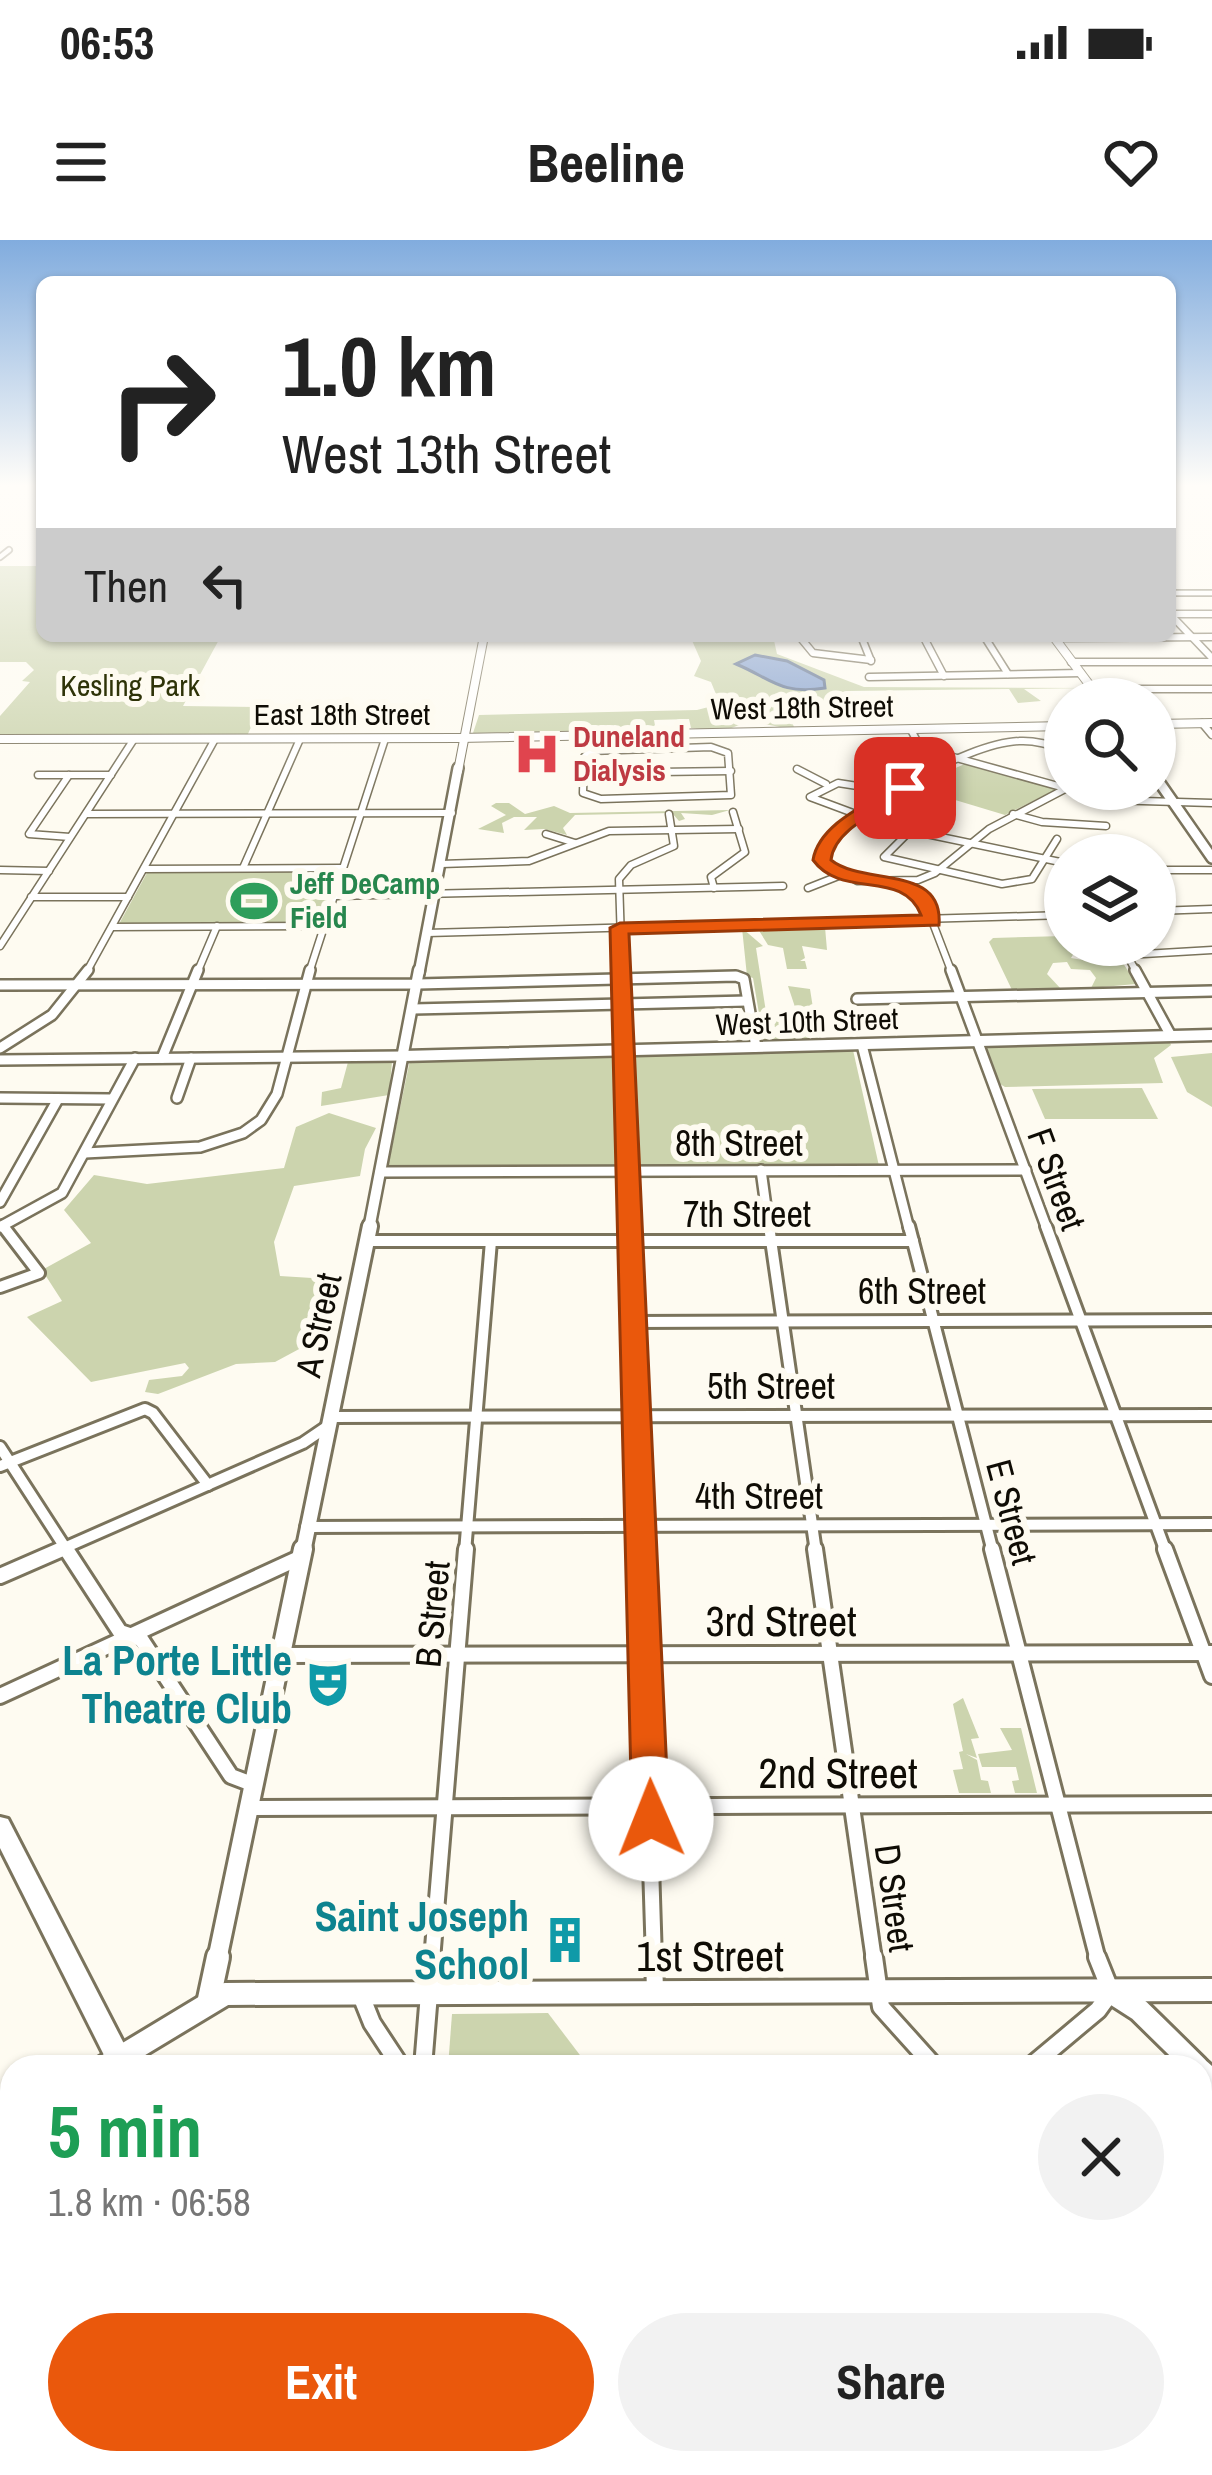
<!DOCTYPE html>
<html lang="en">
<head>
<meta charset="utf-8">
<style>
	body { margin:0; font-family:"Archivo Narrow",sans-serif; background:#f2f2f2; color:#222; height:100vh; display:flex; flex-direction:column; font-size:45px; white-space:nowrap }
	* { box-sizing:border-box; margin:0 }
	p { font-size:39px; color:#767676 }
	.icon { flex:none; width:66px; height:66px; fill:none; stroke:currentColor; stroke-width:2; stroke-linecap:round; stroke-linejoin:round }
	.map { position:relative; flex:1; overflow:hidden }
	.side { position:absolute; left:0px; top:1815px; width:1212px; height:420px; display:flex; flex-direction:column; background:#fff; border-radius:36px 36px 0 0; box-shadow:0 3px 9px #0004 }
	.side>* { flex:none }
	.top-card { position:absolute; left:36px; top:36px; width:1140px; height:366px; border-radius:18px; box-shadow:0 3px 9px #0004; background:#fff; color:#222; overflow:hidden }
	.fabs { position:absolute; left:1044px; top:438px; display:grid; gap:24px }
	.fabs a { display:grid; place-items:center; width:132px; height:132px; border-radius:50%; background:#fff; box-shadow:0 3px 9px #0004; font-size:60px }
	.pin { position:absolute; display:grid; place-items:center; width:102px; height:102px; color:#fff; margin:-51px; border-radius:24px; box-shadow:0 6px 18px #0006 }
	.me { position:absolute; width:132px; margin:-66px; rotate:359deg; stroke-linejoin:round; filter:drop-shadow(0 0 9px #0008) }
	.turn { display:flex; align-items:center; gap:42px; height:252px; padding:0 48px; font-size:54px }
	.turn .icon { width:156px; height:156px; stroke-width:2.5 }
	.turn b { display:block; font-size:84px; line-height:102px }
	.then { display:flex; align-items:center; height:114px; padding:0 48px; background:#0003; gap:24px; font-size:45px }
	.round { display:grid; place-items:center; flex:none; width:126px; height:126px; border-radius:63px; background:#f2f2f2 }
	.headline { display:flex; align-items:center; justify-content:space-between; height:204px; padding:0 48px }
	h1 { font-size:72px; font-weight:700; line-height:90px; color:#1e9e55 }
	.action { display:flex; gap:24px; margin-top:auto; padding:24px 48px }
	.action a { flex:1; height:138px; border-radius:72px; background:#ea580c; color:#fff; font-size:48px; font-weight:700; line-height:138px; text-align:center }
	.action a+a { background:#f2f2f2; color:#222 }
	.status { display:flex; justify-content:space-between; align-items:center; height:84px; padding:0 60px; background:#fff; direction:ltr }
	.status svg { height:33px; fill:currentColor }
	header { display:flex; justify-content:space-between; align-items:center; height:156px; padding:0 48px; background:#fff; font-size:54px; font-weight:700 }
	.map>svg:first-child { display:block }
	.green { fill:#ccd4ae }
	.water { fill:#86a1ce; stroke:#627492; stroke-width:3 }
	.lines { fill:none; stroke-linecap:round; stroke-linejoin:round }
	.minor-far5-casing { stroke:#7a735c; stroke-width:8 }
	.minor-far4-casing { stroke:#7a735c; stroke-width:9 }
	.minor-far3-casing { stroke:#7a735c; stroke-width:14 }
	.minor-far2-casing { stroke:#7a735c; stroke-width:16 }
	.minor-far1-casing { stroke:#7a735c; stroke-width:20 }
	.minor-casing { stroke:#7a735c; stroke-width:22 }
	.tertiary-far5-casing { stroke:#7a735c; stroke-width:10 }
	.tertiary-far4-casing { stroke:#7a735c; stroke-width:14 }
	.tertiary-far3-casing { stroke:#7a735c; stroke-width:15 }
	.tertiary-far2-casing { stroke:#7a735c; stroke-width:20 }
	.tertiary-far1-casing { stroke:#7a735c; stroke-width:24 }
	.tertiary-casing { stroke:#7a735c; stroke-width:28 }
	.primary-casing { stroke:#7a735c; stroke-width:6 }
	.minor-far5 { stroke:#fff; stroke-width:4.5 }
	.minor-far4 { stroke:#fff; stroke-width:6 }
	.minor-far3 { stroke:#fff; stroke-width:9 }
	.minor-far2 { stroke:#fff; stroke-width:10 }
	.minor-far1 { stroke:#fff; stroke-width:14 }
	.minor { stroke:#fff; stroke-width:16 }
	.tertiary-far5 { stroke:#fff; stroke-width:8 }
	.tertiary-far4 { stroke:#fff; stroke-width:9 }
	.tertiary-far3 { stroke:#fff; stroke-width:10 }
	.tertiary-far2 { stroke:#fff; stroke-width:14 }
	.tertiary-far1 { stroke:#fff; stroke-width:18 }
	.tertiary { stroke:#fff; stroke-width:22 }
	.primary { fill:#fff; fill-rule:evenodd }
	.route { fill:#ea580c; stroke:#983908; stroke-width:3 }
	.labels { text-anchor:middle; stroke-width:12; stroke-linejoin:round; paint-order:stroke }
	.far-park-label { font-size:30px; fill:#2e3308; stroke:#fefbf1 }
	.far-street-label { font-size:30px; fill:#0f0c05; stroke:#fefbf1 }
	.far-health-label { font-size:30px; font-weight:bold; fill:#be3a42; stroke:#fefbf1; text-anchor:start }
	.far-leisure-label { font-size:30px; font-weight:bold; fill:#27864d; stroke:#fefbf1; text-anchor:start }
	.street-label { font-size:36px; fill:#0f0c05; stroke:#fefbf1 }
	.near-street-label { font-size:42px; fill:#0f0c05; stroke:#fefbf1 }
	.near-culture-label { font-size:42px; font-weight:bold; fill:#0d838f; stroke:#fefbf1; text-anchor:end }
</style>
</head>
<body>
<div class="status"><b>06:53</b><svg viewBox="0 0 49 12"><path d="M0 12V9h3v3zM5 12V6h3v6zM10 12V3h3v9zM15 12V0h3v12zM26 1h20v11H26zM47 4h2v5h-2z"/></svg></div>
<header><svg class="icon" aria-label="menu" viewBox="0 0 24 24"><path d="M4 6h16M4 12h16M4 18h16"/></svg>Beeline<svg class="icon" aria-label="heart" viewBox="0 0 24 24"><path d="M12 20l-8-8c-3-5 5-10 8-4 3-6 11-1 8 4z"/></svg></header>
<div class="map">
<svg width="1212" height="2235" viewBox="0 0 1212 2235">
	<rect width="100%" height="100%" fill="#fefbf1"/>
	<!-- green -->
	<g class="green">
		<polygon points="0,326 42,326 42,396 221,396 183,466 260,467 247,496 0,497 0,476 30,442 22,441 34,430 26,422 0,422"/>
		<polygon points="690,396 773,396 777,414 864,447 1088,448 1024,449 1041,461 1018,463 1009,449 847,451 852,464 797,470 790,476 795,490 749,481 724,491 691,488 689,479 654,480 656,491 473,493 479,475 697,470 720,464 711,442 694,436 701,421"/>
		<polygon points="967,523 1057,549 1005,575 912,547"/>
		<polygon points="496,563 509,563 525,574 554,566 570,573 730,570 712,575 681,573 685,579 679,581 672,573 575,575 563,588 567,595 544,589 524,590 537,577 514,577 502,583 504,593 478,589 506,575 491,566"/>
		<polygon points="148,631 337,630 338,632 322,683 317,684 119,684"/>
		<polygon points="825,687 827,710 802,706 805,718 800,721 805,721 807,729 787,729 783,708 768,705 758,689"/>
		<polygon points="742,688 763,706 756,708 766,772 797,773 788,746 810,749 818,800 764,803 753,738 747,736"/>
		<polygon points="1065,696 1065,705 1074,713 1071,718 1095,722 1089,715 1112,705 1136,744 1091,748 1096,738 1090,730 1071,729 1067,722 1053,723 1047,734 1062,750 1012,750 989,702 993,698"/>
		<polygon points="1169,800 1171,805 1154,818 1163,843 1005,847 1000,844 986,805"/>
		<polygon points="853,810 879,926 635,926 631,815"/>
		<polygon points="1212,813 1212,867 1187,852 1171,817"/>
		<polygon points="621,814 621,927 388,926 410,820"/>
		<polygon points="355,818 392,822 389,855 321,866 322,852 341,848 348,822"/>
		<polygon points="1142,848 1158,879 1045,879 1032,849"/>
		<polygon points="329,873 376,888 365,909 360,936 294,946 274,1002 280,1036 344,1040 327,1094 275,1122 236,1124 158,1154 145,1152 149,1140 182,1136 189,1128 185,1123 91,1142 27,1077 62,1061 42,1030 91,1003 64,970 94,935 147,944 284,928 296,887"/>
		<polygon points="963,1458 979,1498 971,1499 977,1518 966,1514 977,1520 981,1540 988,1541 991,1553 959,1553 953,1530 963,1529 959,1512 963,1511 953,1464"/>
		<polygon points="1000,1488 1021,1488 1037,1553 1015,1553 1012,1541 1019,1540 1016,1527 982,1527 978,1514 1012,1510"/>
		<polygon points="548,1773 589,1827 448,1827 452,1774"/>
	</g>
	<!-- water -->
	<path class="water" d="M755 415 787 421 824 440 825 448C780 455 772 439 736 424Z"/>
	<g class="lines">
		<defs>
			<g id="minor-far5">
				<polyline points="0,317 9,310"/>
				<polyline points="1170,353 1212,353"/>
			</g>
			<g id="minor-far4">
				<polyline points="1170,374 1212,418"/>
				<polyline points="1170,374 1212,374"/>
				<polyline points="799,396 813,413 871,420"/>
				<polyline points="861,396 871,421"/>
				<polyline points="923,396 944,436"/>
				<polyline points="984,396 1008,434"/>
				<polyline points="1055,398 1212,397"/>
				<polyline points="1071,422 1212,422"/>
				<polyline points="869,437 1081,433"/>
				<polyline points="1093,449 1212,449"/>
				<polyline points="1202,483 1212,495"/>
				<polyline points="911,490 917,501 935,512 1108,560 1212,563"/>
				<polygon points="711,507 728,513 731,555 601,559 583,553 584,517 590,511"/>
				<path d="M1065 510C1050 505 1035 500 1019 501 967 503 841 572 822 620L857 641 918 640 935 633 989 589 1065 549"/>
				<polyline points="892,513 926,508"/>
				<polyline points="797,529 826,544"/>
				<polyline points="584,533 731,531"/>
				<polyline points="38,535 111,535"/>
				<polyline points="69,535 29,594 70,597"/>
				<polyline points="896,552 838,543 810,557 888,586 1065,623"/>
				<polyline points="86,574 452,573"/>
				<polyline points="1013,574 1042,582 1106,586"/>
				<polyline points="911,590 884,617 1002,644 1032,639 1057,599"/>
				<polyline points="546,594 575,603"/>
				<polyline points="1128,604 1133,615"/>
				<polyline points="441,624 529,621 609,591 739,589"/>
				<polyline points="243,628 300,499"/>
				<polyline points="144,629 342,628"/>
				<polyline points="0,630 49,631"/>
				<polyline points="1155,630 1212,630"/>
				<polyline points="905,643 924,660 952,733"/>
				<polyline points="714,648 711,637 745,612 733,572"/>
				<polyline points="808,648 841,635"/>
				<polyline points="335,656 783,646"/>
				<polyline points="31,657 128,657"/>
				<polyline points="1155,671 1212,669"/>
				<polyline points="112,687 324,686"/>
				<polyline points="427,693 1065,675"/>
				<polyline points="0,706 134,499"/>
				<polyline points="86,733 215,499"/>
				<polyline points="197,733 217,686"/>
				<polyline points="309,733 385,499"/>
				<polyline points="622,733 619,639 631,625 674,606 669,574"/>
				<polyline points="1137,733 1127,715 1212,710"/>
			</g>
			<g id="minor-far3">
				<polyline points="622,730 630,989"/>
				<polyline points="951,730 1047,989"/>
				<polyline points="1135,730 1171,796"/>
				<polyline points="0,745 418,744 736,736 744,739 756,807"/>
				<polyline points="857,759 1212,751"/>
				<polyline points="413,769 747,761"/>
				<polyline points="862,805 909,989"/>
				<polyline points="0,808 52,775 88,730"/>
				<polyline points="162,818 198,730"/>
				<polyline points="0,820 403,816"/>
				<polyline points="0,858 111,859"/>
				<polyline points="177,858 191,818"/>
				<polyline points="85,913 200,907 243,893 261,880 277,854 310,730"/>
				<polyline points="761,930 769,989"/>
				<polyline points="380,932 1026,930"/>
				<polyline points="0,962 58,859"/>
				<polyline points="0,987 62,953 135,818"/>
			</g>
			<g id="minor-far2">
				<polyline points="630,986 641,1312"/>
				<polyline points="769,986 816,1312"/>
				<polyline points="909,986 993,1312"/>
				<polyline points="1046,986 1166,1312"/>
				<polyline points="366,1001 913,1001"/>
				<polyline points="0,1047 39,1033 3,986"/>
				<polyline points="632,1082 1212,1080"/>
				<polyline points="330,1177 1212,1175"/>
				<polyline points="0,1207 68,1312"/>
				<polyline points="0,1226 145,1169 153,1173 208,1245"/>
				<polyline points="306,1287 1212,1284"/>
				<polyline points="55,1312 303,1203 328,1186"/>
				<polyline points="465,1312 491,1001"/>
			</g>
			<g id="minor-far1">
				<polyline points="66,1309 120,1392 141,1399 231,1536 252,1544"/>
				<polyline points="641,1309 654,1720"/>
				<polyline points="815,1309 874,1720"/>
				<polyline points="992,1309 1098,1720"/>
				<polyline points="1165,1309 1212,1436"/>
				<polyline points="0,1336 62,1309"/>
				<polyline points="279,1415 1212,1413"/>
				<polyline points="0,1456 299,1318"/>
				<polyline points="249,1568 1212,1564"/>
				<polyline points="432,1720 466,1309"/>
			</g>
			<g id="minor">
				<polyline points="654,1717 655,1751"/>
				<polyline points="874,1717 881,1767 935,1827"/>
				<polyline points="360,1753 372,1783 401,1827"/>
				<polyline points="423,1827 432,1717"/>
				<polyline points="1030,1827 1098,1770 1111,1752 1097,1717"/>
				<polyline points="1200,2014 1212,2003"/>
				<polyline points="1200,2122 1212,2136"/>
				<polyline points="661,2223 668,2235"/>
				<polyline points="531,2235 546,2223"/>
				<polyline points="967,2235 980,2223"/>
			</g>
			<g id="tertiary-far5">
				<polyline points="1053,396 1100,459"/>
				<polyline points="1155,484 1212,483"/>
				<polyline points="0,499 459,498 1065,486"/>
				<polyline points="458,531 484,396"/>
			</g>
			<g id="tertiary-far4">
				<polyline points="1155,536 1212,618"/>
				<polyline points="419,733 458,528"/>
			</g>
			<g id="tertiary-far3">
				<polyline points="403,816 1212,795"/>
				<polyline points="369,989 419,730"/>
			</g>
			<polyline id="tertiary-far2" points="303,1312 370,986"/>
			<polyline id="tertiary-far1" points="217,1720 303,1309"/>
			<g id="tertiary">
				<polyline points="1111,1752 1139,1770 1197,1827"/>
				<polyline points="209,1759 218,1717"/>
				<polyline points="104,1827 225,1754 1212,1750"/>
				<polyline points="1200,1830 1212,1841"/>
				<polyline points="0,1889 12,1882"/>
			</g>
			<g id="primary">
				<polygon points="0,1577 8,1579 136,1827 110,1827 0,1608"/>
				<polygon points="316,2223 347,2223 352,2235 321,2235"/>
			</g>
		</defs>
		<!-- minor-far5 casing -->
		<use href="#minor-far5" class="minor-far5-casing"/>
		<!-- minor-far4 casing -->
		<use href="#minor-far4" class="minor-far4-casing"/>
		<!-- minor-far3 casing -->
		<use href="#minor-far3" class="minor-far3-casing"/>
		<!-- minor-far2 casing -->
		<use href="#minor-far2" class="minor-far2-casing"/>
		<!-- minor-far1 casing -->
		<use href="#minor-far1" class="minor-far1-casing"/>
		<!-- minor casing -->
		<use href="#minor" class="minor-casing"/>
		<!-- tertiary-far5 casing -->
		<use href="#tertiary-far5" class="tertiary-far5-casing"/>
		<!-- tertiary-far4 casing -->
		<use href="#tertiary-far4" class="tertiary-far4-casing"/>
		<!-- tertiary-far3 casing -->
		<use href="#tertiary-far3" class="tertiary-far3-casing"/>
		<!-- tertiary-far2 casing -->
		<use href="#tertiary-far2" class="tertiary-far2-casing"/>
		<!-- tertiary-far1 casing -->
		<use href="#tertiary-far1" class="tertiary-far1-casing"/>
		<!-- tertiary casing -->
		<use href="#tertiary" class="tertiary-casing"/>
		<!-- primary casing -->
		<use href="#primary" class="primary-casing"/>
		<!-- minor-far5 -->
		<use href="#minor-far5" class="minor-far5"/>
		<!-- minor-far4 -->
		<use href="#minor-far4" class="minor-far4"/>
		<!-- minor-far3 -->
		<use href="#minor-far3" class="minor-far3"/>
		<!-- minor-far2 -->
		<use href="#minor-far2" class="minor-far2"/>
		<!-- minor-far1 -->
		<use href="#minor-far1" class="minor-far1"/>
		<!-- minor -->
		<use href="#minor" class="minor"/>
		<!-- tertiary-far5 -->
		<use href="#tertiary-far5" class="tertiary-far5"/>
		<!-- tertiary-far4 -->
		<use href="#tertiary-far4" class="tertiary-far4"/>
		<!-- tertiary-far3 -->
		<use href="#tertiary-far3" class="tertiary-far3"/>
		<!-- tertiary-far2 -->
		<use href="#tertiary-far2" class="tertiary-far2"/>
		<!-- tertiary-far1 -->
		<use href="#tertiary-far1" class="tertiary-far1"/>
		<!-- tertiary -->
		<use href="#tertiary" class="tertiary"/>
		<!-- primary -->
		<use href="#primary" class="primary"/>
	</g>
	<!-- sky -->
	<linearGradient id="sky" x2="0" y2="1"><stop stop-color="#81acde"/><stop offset="0.44" stop-color="#fffdf9"/><stop offset="1" stop-color="#fffdf9" stop-opacity="0"/></linearGradient>
	<rect width="1212" height="557" fill="url(#sky)"/>
	<!-- route -->
	<path class="route" d="M899 544 913 548C889 569 835 585 831 620 863 646 944 624 939 685L629 694 669 1579 664 1590 651 1594 638 1590 632 1579 610 688 620 683 921 675C903 628 842 660 813 620 819 583 870 563 899 544Z"/>
	<!-- icons -->
	<defs>
		<symbol id="hospital-bare" viewBox="-9 -9 18 18"><path d="M-5-5h3v3.5h4V-5h3V5h-3V1.5h-4V5h-3Z" fill="#e0444e" stroke="#fefbf1" stroke-width="2.5" paint-order="stroke"/></symbol>
		<symbol id="stadium-bare" viewBox="-9 -9 18 18"><path d="M0-5a6.5 5 0 1 0 0 10a6.5 5 0 1 0 0-10ZM-3.5-1.8h7v3.6h-7Z" fill="#2e9e5b" stroke="#fefbf1" stroke-width="2.5" paint-order="stroke"/></symbol>
		<symbol id="theatre-bare" viewBox="-9 -9 18 18"><path d="M-5-5.5Q0-4 5-5.5V0Q5 5 0 6Q-5 5-5 0ZM-3.3-2.5H-1v1.5H-3.3ZM1-2.5H3.3v1.5H1ZM-2.8 1Q0 5.5 2.8 1Z" fill="#0f9aa8" stroke="#fefbf1" stroke-width="2.5" paint-order="stroke"/></symbol>
		<symbol id="building-bare" viewBox="-9 -9 18 18"><path d="M-4-6H4V6H1V3H-1V6H-4ZM-2.5-4.3h1.7v1.8h-1.7ZM.8-4.3h1.7v1.8H.8ZM-2.5-1h1.7V.8h-1.7ZM.8-1h1.7V.8H.8Z" fill="#0f9aa8" stroke="#fefbf1" stroke-width="2.5" paint-order="stroke"/></symbol>
	</defs>
	<g fill-rule="evenodd">
		<use href="#hospital-bare" x="504" y="481" width="66" height="66"/>
		<use href="#stadium-bare" x="221" y="628" width="66" height="66"/>
		<use href="#theatre-bare" x="295" y="1411" width="66" height="66"/>
		<use href="#building-bare" x="532" y="1667" width="66" height="66"/>
	</g>
	<g class="labels">
		<!-- far-park labels -->
		<g class="far-park-label">
			<text x="130" y="456">Kesling Park</text>
		</g>
		<!-- far-street labels -->
		<g class="far-street-label">
			<text transform="translate(802 468) rotate(-1)" y="10">West 18th Street</text>
			<text x="342" y="485">East 18th Street</text>
			<text transform="translate(807 782) rotate(-2)" y="10">West 10th Street</text>
		</g>
		<!-- far-health labels -->
		<g class="far-health-label">
			<text x="573" y="507">Duneland<tspan x="573" dy="34">Dialysis</tspan></text>
		</g>
		<!-- far-leisure labels -->
		<g class="far-leisure-label">
			<text x="290" y="654">Jeff DeCamp<tspan x="290" dy="34">Field</tspan></text>
		</g>
		<!-- street labels -->
		<g class="street-label">
			<text x="739" y="916">8th Street</text>
			<text transform="translate(1057 939) rotate(70)" y="13">F Street</text>
			<text x="747" y="987">7th Street</text>
			<text x="922" y="1064">6th Street</text>
			<text transform="translate(318 1085) rotate(-78)" y="13">A Street</text>
			<text x="771" y="1159">5th Street</text>
			<text x="759" y="1269">4th Street</text>
			<text transform="translate(1012 1272) rotate(75)" y="13">E Street</text>
			<text transform="translate(432 1374) rotate(-85)" y="13">B Street</text>
			<text transform="translate(895 1658) rotate(82)" y="13">D Street</text>
		</g>
		<!-- near-street labels -->
		<g class="near-street-label">
			<text x="781" y="1396">3rd Street</text>
			<text x="838" y="1548">2nd Street</text>
			<text x="710" y="1731">1st Street</text>
		</g>
		<!-- near-culture labels -->
		<g class="near-culture-label">
			<text x="292" y="1435">La Porte Little<tspan x="292" dy="48">Theatre Club</tspan></text>
			<text x="529" y="1691">Saint Joseph<tspan x="529" dy="48">School</tspan></text>
		</g>
	</g>
</svg>
<div class="fabs">
<a><svg class="icon" aria-label="search" viewBox="0 0 24 24"><circle cx="10" cy="10" r="6"/><path d="M15 15l6 6"/></svg></a>
<a><svg class="icon" aria-label="layers" viewBox="0 0 24 24"><path d="M12 4l9 5-9 5-9-5zM3 14l9 5 9-5"/></svg></a>
</div>
<div class="pin" style="left:905px;top:548px;background:#d93025"><svg class="icon" aria-label="arrive" viewBox="0 0 24 24"><path d="M6 21V4h12l-3 4 3 4H6"/></svg></div>
<svg class="me" style="left:651px;top:1579px" viewBox="-20 -20 40 40"><circle r="19" fill="#fff"/><path d="M0-13L10 11 0 6-10 11z" fill="#ea580c"/></svg>
<div class="top-card">
<div class="turn"><svg class="icon" aria-label="right" viewBox="0 0 24 24"><path d="M7 20v-9h11M14 6l5 5-5 5"/></svg><div><b>1.0 km</b>West 13th Street</div></div>
<div class="then">Then<svg class="icon" aria-label="left" viewBox="0 0 24 24"><path d="M17 20v-9H6M10 6l-5 5 5 5"/></svg></div>
</div>
<section class="side">
<div class="headline"><div><h1>5 min</h1><p>1.8 km · 06:58</p></div><a class="round"><svg class="icon" aria-label="close" viewBox="0 0 24 24"><path d="M6 6l12 12M18 6L6 18"/></svg></a></div>
<div class="action"><a>Exit</a><a>Share</a></div>
</section>
</div>
</body>
</html>
